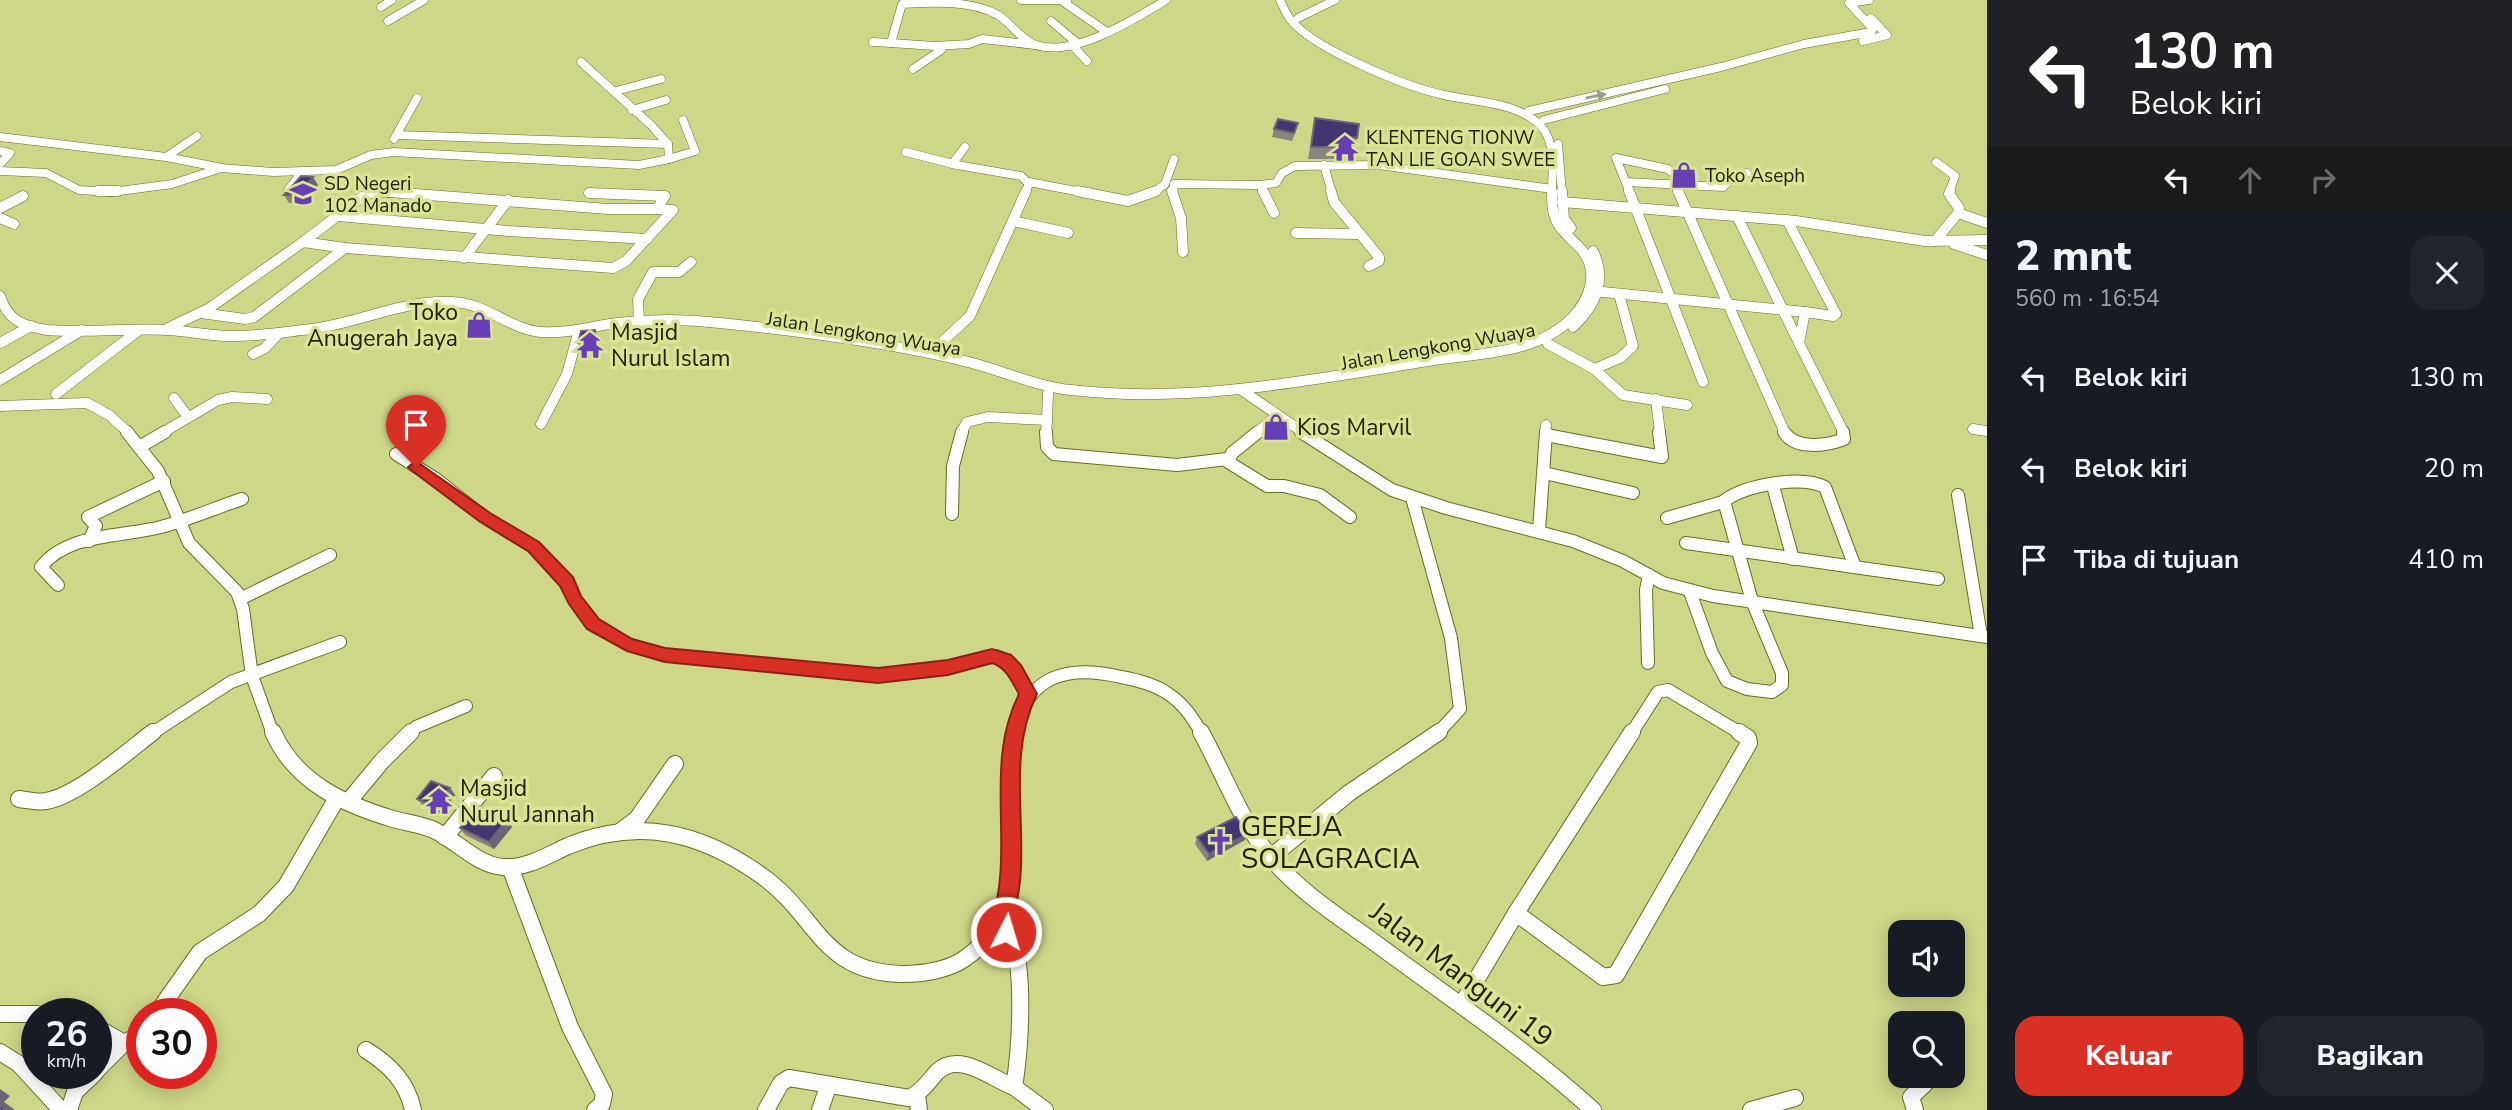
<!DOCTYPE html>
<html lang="id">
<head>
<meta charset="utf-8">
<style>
	body { margin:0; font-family:"Nunito Sans",sans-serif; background:#20242c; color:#f1f3f6; height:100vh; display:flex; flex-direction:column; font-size:26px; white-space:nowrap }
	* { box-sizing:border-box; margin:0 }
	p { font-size:23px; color:#9ea1a6 }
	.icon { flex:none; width:38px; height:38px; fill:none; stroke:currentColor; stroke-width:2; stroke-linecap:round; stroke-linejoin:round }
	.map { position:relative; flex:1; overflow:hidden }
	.side { display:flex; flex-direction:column; background:#171b24; width:525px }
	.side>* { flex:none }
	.guide { background:#202124; color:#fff; overflow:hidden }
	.fabs { position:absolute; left:1888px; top:920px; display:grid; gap:14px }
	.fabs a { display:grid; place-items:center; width:77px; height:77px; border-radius:14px; background:#171b24; box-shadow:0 4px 18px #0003; font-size:35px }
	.speed { position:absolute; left:21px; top:998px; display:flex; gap:14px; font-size:35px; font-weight:700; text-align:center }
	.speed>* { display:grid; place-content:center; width:91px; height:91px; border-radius:50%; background:#171b24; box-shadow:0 4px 18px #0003; line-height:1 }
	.speed small { font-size:18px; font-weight:400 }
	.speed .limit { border:10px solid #d22; background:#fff; color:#111 }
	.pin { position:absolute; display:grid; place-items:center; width:60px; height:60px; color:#fff; margin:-72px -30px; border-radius:50% 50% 50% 0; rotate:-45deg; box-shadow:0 0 7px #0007 }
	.pin .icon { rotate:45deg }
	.me { position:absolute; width:77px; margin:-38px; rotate:5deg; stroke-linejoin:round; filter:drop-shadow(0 0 5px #0008) }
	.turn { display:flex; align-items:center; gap:24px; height:147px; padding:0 28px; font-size:32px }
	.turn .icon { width:91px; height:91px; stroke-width:2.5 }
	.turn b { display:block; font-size:49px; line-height:60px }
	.lanes { display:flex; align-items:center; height:66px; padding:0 28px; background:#0003; justify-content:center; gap:35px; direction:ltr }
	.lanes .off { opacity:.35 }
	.round { display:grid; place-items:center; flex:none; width:74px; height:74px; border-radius:21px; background:#20242c }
	.headline { display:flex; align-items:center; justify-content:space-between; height:119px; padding:0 28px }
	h1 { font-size:42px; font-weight:800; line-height:52px }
	.primary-button { display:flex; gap:14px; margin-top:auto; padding:14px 28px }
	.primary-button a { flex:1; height:80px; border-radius:21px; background:#d93025; color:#fff; font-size:28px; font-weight:800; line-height:80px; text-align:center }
	.primary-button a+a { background:#20242c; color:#f1f3f6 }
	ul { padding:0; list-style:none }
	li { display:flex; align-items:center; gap:21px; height:91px; padding:0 28px }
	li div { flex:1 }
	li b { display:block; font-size:26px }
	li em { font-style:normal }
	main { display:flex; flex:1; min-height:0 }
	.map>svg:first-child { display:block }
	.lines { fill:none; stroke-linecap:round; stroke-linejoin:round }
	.minor-far3-casing { stroke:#686e1f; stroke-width:9 }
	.minor-far2-casing { stroke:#686e1f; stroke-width:11 }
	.minor-far1-casing { stroke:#686e1f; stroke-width:14 }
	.minor-casing { stroke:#686e1f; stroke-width:18 }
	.minor-far3 { stroke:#fff; stroke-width:8 }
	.minor-far2 { stroke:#fff; stroke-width:10 }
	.minor-far1 { stroke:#fff; stroke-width:12 }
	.minor { stroke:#fff; stroke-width:16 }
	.wall { fill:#89857c }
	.shaded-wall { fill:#6d6577 }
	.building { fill:#443470; stroke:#6d6577; stroke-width:2 }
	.oneway { fill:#9b9c8e }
	.route { fill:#d93025; stroke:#8d1f18; stroke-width:2 }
	.labels { text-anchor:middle; stroke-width:7; stroke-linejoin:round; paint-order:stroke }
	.far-poi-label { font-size:19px; fill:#202203; stroke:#dbe395; text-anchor:start }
	.far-street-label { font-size:19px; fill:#202203; stroke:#dbe395 }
	.poi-label { font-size:23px; fill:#202203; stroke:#dbe395; text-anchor:start }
	.near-poi-label { font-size:28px; fill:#202203; stroke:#dbe395; text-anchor:start }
	.near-street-label { font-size:28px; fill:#202203; stroke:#dbe395 }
</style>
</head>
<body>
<main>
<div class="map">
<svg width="1987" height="1110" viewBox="0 0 1987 1110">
	<rect width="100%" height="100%" fill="#ced688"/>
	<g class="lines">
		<defs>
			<g id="minor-far3">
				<polyline points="1021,0 1067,0"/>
				<path d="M1280 0C1283 6 1286 14 1290 19 1313 49 1407 87 1444 95 1474 102 1524 102 1544 130 1556 148 1552 172 1552 193"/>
				<polyline points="1062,1 1107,32"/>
				<polyline points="381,7 392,0"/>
				<polyline points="1298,18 1335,0"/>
				<polyline points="388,21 424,0"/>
				<polyline points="1051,21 1077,43"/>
				<polyline points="1863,41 1887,35 1871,18"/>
				<path d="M873 42 891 43 902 4C931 2 971 0 998 15 1011 23 1021 40 1036 45 1073 58 1135 19 1166 0"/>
				<polyline points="891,43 935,46"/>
				<polyline points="1071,44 1087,61"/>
				<polyline points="913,69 941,50 935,46 969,44 982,39 1035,45"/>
				<polyline points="616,91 661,79"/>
				<polyline points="632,110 666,100"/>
				<polyline points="1529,111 1721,67 1804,44 1871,32 1873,29 1849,3 1869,0"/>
				<polyline points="1544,120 1665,89"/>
				<polyline points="397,135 668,144"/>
				<polyline points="197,136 166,157 217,167"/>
				<polyline points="0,137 166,157"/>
				<polyline points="394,139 417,98"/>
				<polyline points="1558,144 1562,193"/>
				<polyline points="0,151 10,153 0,164"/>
				<polyline points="906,152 957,165 1021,176 1029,184 1025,193"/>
				<polyline points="669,159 695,151 683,120"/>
				<polyline points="1936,162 1955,176 1949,193"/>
				<polyline points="952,164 965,147"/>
				<polyline points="1324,165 1332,193"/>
				<polyline points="0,171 46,173 79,190 112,192 172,184 221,168 273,172 336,170 371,155 393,152 639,165 669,159 668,144 651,125 581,62"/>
				<polyline points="1029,182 1086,193"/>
				<polyline points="1626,182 1723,187 1736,175 1747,173"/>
				<polyline points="1675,185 1678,193"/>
				<polyline points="288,190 302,172"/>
				<polyline points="371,193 400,193"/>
				<polyline points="1153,193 1165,184 1174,159"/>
				<polyline points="1173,193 1174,184 1260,185"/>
				<polyline points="1264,193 1260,185 1276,183 1282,173 1295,166 1379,165 1552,189"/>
				<polyline points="1630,193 1616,158 1668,169 1682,180"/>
			</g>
			<g id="minor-far2">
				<polyline points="98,191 118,191"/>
				<polyline points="377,191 608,209 657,209 665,196 589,193"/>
				<polyline points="1077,191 1128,201 1156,191"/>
				<polyline points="1172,191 1181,218 1183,252"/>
				<polyline points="1263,191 1274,213"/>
				<polyline points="1331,191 1334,202 1379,257 1379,261 1369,266"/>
				<polyline points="1562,191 1564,219 1571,228"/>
				<polyline points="1629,191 1703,382"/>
				<polyline points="1678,191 1785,433"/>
				<polyline points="1950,191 1949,194 1959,208 1958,213 1987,223"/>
				<polyline points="1562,202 1796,221 1925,241 1987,240"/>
				<polyline points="0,208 23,196"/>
				<polyline points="338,216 508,231 647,239"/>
				<polyline points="1737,216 1799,343"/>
				<polyline points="0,218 14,224"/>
				<polyline points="1787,220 1836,314 1833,316 1805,312 1799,343 1844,433"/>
				<polyline points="1013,221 1068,233"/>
				<polyline points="1296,233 1359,234"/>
				<polyline points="1935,241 1958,213"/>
				<polyline points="303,242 362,197 375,191"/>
				<polyline points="1954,244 1987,255"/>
				<polyline points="464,258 508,200"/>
				<polyline points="1593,291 1805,312"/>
				<path d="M0 296C8 321 23 326 47 330 87 333 127 328 167 330 187 331 206 335 226 336 254 337 283 332 311 329 359 323 405 299 453 302 486 303 509 329 541 332 567 334 592 326 617 323 651 319 686 319 720 323 799 331 879 341 956 359 995 367 1032 386 1071 390 1190 404 1311 380 1428 361 1476 353 1536 355 1572 318 1590 299 1600 271 1581 249 1574 241 1564 234 1558 224 1552 214 1552 203 1552 191"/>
				<polyline points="201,313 245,319 254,317 345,248"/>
				<polyline points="639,322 638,299 653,272 679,272 691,262"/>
				<path d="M1573 327C1596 305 1607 281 1593 251"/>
				<polyline points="168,328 208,309 303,242 345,248 613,268 626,261 673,210 657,209"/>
				<polyline points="0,343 31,326"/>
				<polyline points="1548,344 1594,369 1623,395 1687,405"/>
				<polyline points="930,353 970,316 1026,191"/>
				<polyline points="253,354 265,348 279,333"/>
				<polyline points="1594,369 1620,358 1633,346 1619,294"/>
				<polyline points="0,380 82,330"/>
				<polyline points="1240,389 1304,433"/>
				<polyline points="56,394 139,330"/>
				<polyline points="174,398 188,417"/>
				<polyline points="1656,399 1660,433"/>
				<polyline points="0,406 87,403 109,415 129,433"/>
				<polyline points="541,424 567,374 579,330"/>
				<polyline points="1973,429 1987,431"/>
				<polyline points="162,433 218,400 232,397 267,399"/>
				<polyline points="961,433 967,422 988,417 1047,420 1048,393"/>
				<polyline points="1046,433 1047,420"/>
				<polyline points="1256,433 1277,416"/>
				<polyline points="1545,433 1546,425"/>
			</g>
			<g id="minor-far1">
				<polyline points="127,432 158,471 189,543 237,592 243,609 252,676 273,734"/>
				<polyline points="1046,432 1047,447 1054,454 1177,465 1227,459"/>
				<polyline points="1258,432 1232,453 1228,462 1267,486 1284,486 1320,495 1350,517"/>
				<polyline points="1301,432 1392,490 1446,508 1573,541 1623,561 1663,583 1713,596 1987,637"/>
				<path d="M1784 432C1795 450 1827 446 1844 439L1843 432"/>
				<polyline points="1546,435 1662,457 1659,432"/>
				<polyline points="141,446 165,432"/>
				<polyline points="396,454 436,479 484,517 533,547 567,582 574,599 593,624 627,644 665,655 878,676 948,668 996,656 1005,660 1015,670 1028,694"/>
				<polyline points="1544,473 1633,493"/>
				<polyline points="1773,486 1793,559"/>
				<polyline points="1958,495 1981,636"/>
				<polyline points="1412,498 1451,638 1460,709 1437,734"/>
				<polyline points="952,514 953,466 962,432"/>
				<polyline points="1667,518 1723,502"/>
				<polyline points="1539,531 1546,432"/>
				<polyline points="89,541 96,526 88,517 164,481"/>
				<polyline points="1686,543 1938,579"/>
				<path d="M58 585 41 567C67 533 122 537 161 527 188 520 215 508 242 499"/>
				<path d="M1690 592 1712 653 1727 681 1747 689 1772 692 1782 685V673L1752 601 1724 501C1745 485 1801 475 1825 487L1855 567"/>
				<polyline points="240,599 330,555"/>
				<polyline points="1648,663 1646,590 1649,575"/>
				<polyline points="151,734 231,682 340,642"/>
				<polyline points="409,734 416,727 466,706"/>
				<path d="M1014 734C1027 675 1067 664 1121 677 1137 680 1154 684 1167 693 1183 703 1193 718 1202 734"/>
				<polyline points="1631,734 1658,692 1668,690 1742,734"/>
			</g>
			<g id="minor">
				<path d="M273 732C295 782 343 804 393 819 407 823 421 824 434 830 457 841 477 865 503 867 526 869 548 855 568 846 639 817 701 832 762 876 818 916 821 973 903 974 923 974 948 970 964 959 1042 907 998 809 1014 732"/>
				<path d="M1201 732C1224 774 1240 820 1271 858 1301 893 1341 918 1378 945 1451 999 1526 1049 1593 1110"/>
				<path d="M19 799C28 800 38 803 46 801 77 796 127 752 153 732"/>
				<polyline points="348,802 382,761 411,732"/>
				<polyline points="621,831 637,819 675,764"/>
				<polyline points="445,837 494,776"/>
				<polyline points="1271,857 1349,793 1439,732"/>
				<polyline points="510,867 570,1027 604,1094 602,1104 595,1110"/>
				<polyline points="1516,913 1603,977 1616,975 1749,743 1748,738 1739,732"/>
				<polyline points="1516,913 1632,732"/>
				<polyline points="1462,1004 1516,913"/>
				<polyline points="157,1013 200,952 259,914 286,886 337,798"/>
				<polyline points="0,1014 37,1014"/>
				<polyline points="96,1027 124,1043 142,1034"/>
				<path d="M366 1050C390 1065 407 1082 413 1110"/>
				<polyline points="0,1052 19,1064 61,1110"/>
				<polyline points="96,1071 124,1043"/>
				<polyline points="1014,1087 1045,1110"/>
				<polyline points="917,1095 919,1110"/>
				<polyline points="69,1110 75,1092 95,1073"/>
				<path d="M766 1110 781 1083 789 1078 909 1098C922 1092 928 1082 937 1072 959 1050 992 1079 1014 1087 1020 1052 1024 983 1015 949 1013 940 1006 933 1000 926"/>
				<polyline points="820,1110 828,1087"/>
				<polyline points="1751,1110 1795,1098"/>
				<polyline points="1915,1110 1911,1097 1925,1084"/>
			</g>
		</defs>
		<!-- minor-far3 casing -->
		<use href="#minor-far3" class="minor-far3-casing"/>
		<!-- minor-far2 casing -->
		<use href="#minor-far2" class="minor-far2-casing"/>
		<!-- minor-far1 casing -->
		<use href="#minor-far1" class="minor-far1-casing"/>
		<!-- minor casing -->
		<use href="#minor" class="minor-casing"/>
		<!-- minor-far3 -->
		<use href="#minor-far3" class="minor-far3"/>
		<!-- minor-far2 -->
		<use href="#minor-far2" class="minor-far2"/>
		<!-- minor-far1 -->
		<use href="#minor-far1" class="minor-far1"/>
		<!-- minor -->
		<use href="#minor" class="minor"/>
	</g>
	<!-- wall -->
	<g class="wall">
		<polygon points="1315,118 1357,138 1353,150 1340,148 1337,159 1308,159"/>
		<polygon points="1274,129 1296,131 1292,141 1272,137"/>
		<polygon points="318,185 301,204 289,203 284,195"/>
		<polygon points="595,330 598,339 596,350 581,351 578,343"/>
		<polygon points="450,788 455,795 441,814 423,806 417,799"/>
		<polygon points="507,820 512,827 494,849 465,835 460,828"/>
		<polygon points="1248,834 1245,840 1207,861 1195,844 1197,837"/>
	</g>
	<!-- shaded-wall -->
	<g class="shaded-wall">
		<polygon points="313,177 318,185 301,204 297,195"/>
		<polygon points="595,330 598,339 596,350 593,341"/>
		<polygon points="450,788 455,795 441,814 435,806"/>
		<polygon points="507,820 512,827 494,849 489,842"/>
		<polygon points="1248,834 1245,840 1207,861 1209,854"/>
		<polygon points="0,1089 10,1096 4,1102 15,1110 6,1110 0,1105"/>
	</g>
	<!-- building -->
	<g class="building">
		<polygon points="1315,118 1359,124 1357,138 1342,136 1340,147 1311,147"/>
		<polygon points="1278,119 1298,123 1294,133 1274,129"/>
		<polygon points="301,176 313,177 297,195 284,195"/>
		<polygon points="595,330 593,341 578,343 581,331"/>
		<polygon points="431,781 450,788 435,806 417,799"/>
		<polygon points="478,806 507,820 489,842 460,828"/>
		<polygon points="1236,817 1248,834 1209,854 1197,837"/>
		<polygon points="0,1105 6,1110 0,1110"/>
	</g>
	<!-- one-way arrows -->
	<defs><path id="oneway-solid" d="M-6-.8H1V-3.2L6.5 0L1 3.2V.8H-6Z" transform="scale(1.75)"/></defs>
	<use class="oneway" href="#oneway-solid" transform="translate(1596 96) rotate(-12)"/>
	<!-- route -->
	<path class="route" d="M416 461 490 513 539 542 573 577 581 596 599 619 632 639 665 648 878 668 948 660 992 649 1011 655 1021 665 1037 694C1001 767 1037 849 1011 923L1016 932 1013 940 1006 942 999 940 990 926C1017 851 982 767 1019 694 1012 682 1007 668 992 663L948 675 878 683 665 662 627 651 587 629 569 604 560 586 528 551 479 521 411 470 408 467Z"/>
	<!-- icons -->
	<defs>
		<symbol id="temple-bare" viewBox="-9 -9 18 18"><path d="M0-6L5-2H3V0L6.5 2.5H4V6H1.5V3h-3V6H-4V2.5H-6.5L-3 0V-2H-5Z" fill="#663fb7" stroke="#dbe395" stroke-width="2.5" paint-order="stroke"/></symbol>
		<symbol id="shop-bare" viewBox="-9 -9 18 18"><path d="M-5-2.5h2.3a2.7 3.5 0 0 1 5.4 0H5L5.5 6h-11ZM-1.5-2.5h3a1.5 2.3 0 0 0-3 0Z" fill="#663fb7" stroke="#dbe395" stroke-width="2.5" paint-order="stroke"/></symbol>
		<symbol id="school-bare" viewBox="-9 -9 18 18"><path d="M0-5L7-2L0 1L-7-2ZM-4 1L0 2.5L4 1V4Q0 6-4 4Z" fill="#663fb7" stroke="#dbe395" stroke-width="2.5" paint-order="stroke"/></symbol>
		<symbol id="church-bare" viewBox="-9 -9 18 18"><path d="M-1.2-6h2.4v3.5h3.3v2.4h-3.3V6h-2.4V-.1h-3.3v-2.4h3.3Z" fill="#663fb7" stroke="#dbe395" stroke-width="2.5" paint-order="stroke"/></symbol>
	</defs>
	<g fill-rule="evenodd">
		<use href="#temple-bare" x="1326" y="129" width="38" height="38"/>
		<use href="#shop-bare" x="1665" y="156" width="38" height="38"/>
		<use href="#school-bare" x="284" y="175" width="38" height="38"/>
		<use href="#shop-bare" x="460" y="306" width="38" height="38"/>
		<use href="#temple-bare" x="571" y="326" width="38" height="38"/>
		<use href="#shop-bare" x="1257" y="408" width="38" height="38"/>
		<use href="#temple-bare" x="420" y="782" width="38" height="38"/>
		<use href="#church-bare" x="1201" y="823" width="38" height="38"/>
	</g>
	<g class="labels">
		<!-- far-poi labels -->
		<g class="far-poi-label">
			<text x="1366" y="144">KLENTENG TIONW<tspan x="1366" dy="22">TAN LIE GOAN SWEE</tspan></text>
			<text x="1705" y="182">Toko Aseph</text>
			<text x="324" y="190">SD Negeri<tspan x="324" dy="22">102 Manado</tspan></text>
		</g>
		<!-- far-street labels -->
		<g class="far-street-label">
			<text transform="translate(864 333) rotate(9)" y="7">Jalan Lengkong Wuaya</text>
			<text transform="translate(1438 346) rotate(-10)" y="7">Jalan Lengkong Wuaya</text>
		</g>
		<!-- poi labels -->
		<g class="poi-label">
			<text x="458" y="320" text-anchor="end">Toko<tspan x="458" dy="26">Anugerah Jaya</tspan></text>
			<text x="611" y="340">Masjid<tspan x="611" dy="26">Nurul Islam</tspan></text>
			<text x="1297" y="435">Kios Marvil</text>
			<text x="460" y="796">Masjid<tspan x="460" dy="26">Nurul Jannah</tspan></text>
		</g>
		<!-- near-poi labels -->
		<g class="near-poi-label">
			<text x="1241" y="836">GEREJA<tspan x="1241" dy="32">SOLAGRACIA</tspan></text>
		</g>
		<!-- near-street labels -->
		<g class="near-street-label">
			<text transform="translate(1462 974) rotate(37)" y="10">Jalan Manguni 19</text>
		</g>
	</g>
</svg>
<div class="fabs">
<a><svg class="icon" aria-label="sound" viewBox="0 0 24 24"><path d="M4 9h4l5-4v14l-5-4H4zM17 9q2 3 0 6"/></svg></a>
<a><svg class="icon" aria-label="search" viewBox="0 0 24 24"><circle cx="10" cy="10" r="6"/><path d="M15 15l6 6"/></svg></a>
</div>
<div class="speed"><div>26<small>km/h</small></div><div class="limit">30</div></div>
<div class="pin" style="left:416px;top:467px;background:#d93025"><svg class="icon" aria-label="arrive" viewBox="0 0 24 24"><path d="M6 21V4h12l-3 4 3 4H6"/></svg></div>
<svg class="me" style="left:1006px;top:932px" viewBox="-20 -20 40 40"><circle r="17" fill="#d93025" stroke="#fff" stroke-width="3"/><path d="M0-11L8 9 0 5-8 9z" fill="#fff"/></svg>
</div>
<section class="side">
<div class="guide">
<div class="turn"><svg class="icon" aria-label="left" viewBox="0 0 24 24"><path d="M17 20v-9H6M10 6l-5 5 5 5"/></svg><div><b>130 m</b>Belok kiri</div></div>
<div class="lanes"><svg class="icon" aria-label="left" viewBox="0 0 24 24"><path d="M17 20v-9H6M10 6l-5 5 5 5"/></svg><svg class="icon off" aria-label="ahead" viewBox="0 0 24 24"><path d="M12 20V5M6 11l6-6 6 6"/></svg><svg class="icon off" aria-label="right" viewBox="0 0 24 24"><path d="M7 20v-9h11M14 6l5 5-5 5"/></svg></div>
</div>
<div class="headline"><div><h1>2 mnt</h1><p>560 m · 16:54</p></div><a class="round"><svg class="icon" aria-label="close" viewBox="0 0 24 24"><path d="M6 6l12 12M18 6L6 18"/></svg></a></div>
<ul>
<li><svg class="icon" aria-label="left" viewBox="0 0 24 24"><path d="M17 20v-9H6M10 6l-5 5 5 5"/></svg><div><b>Belok kiri</b></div><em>130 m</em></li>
<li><svg class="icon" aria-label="left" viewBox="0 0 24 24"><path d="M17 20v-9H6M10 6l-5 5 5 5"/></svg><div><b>Belok kiri</b></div><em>20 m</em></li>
<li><svg class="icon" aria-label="arrive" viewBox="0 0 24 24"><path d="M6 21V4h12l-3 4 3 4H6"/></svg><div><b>Tiba di tujuan</b></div><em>410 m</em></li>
</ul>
<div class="primary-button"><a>Keluar</a><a>Bagikan</a></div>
</section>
</main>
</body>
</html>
